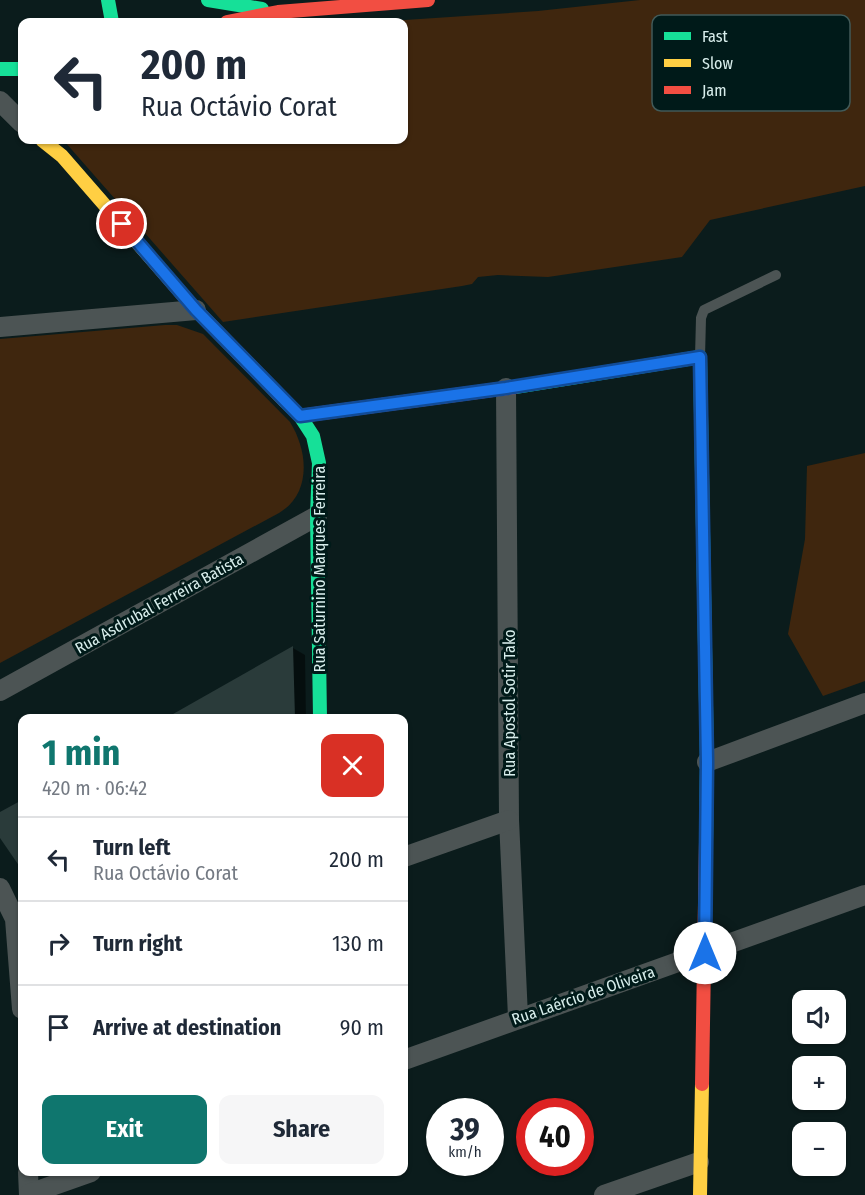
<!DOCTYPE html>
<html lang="en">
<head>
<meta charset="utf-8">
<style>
	body { margin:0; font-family:"Fira Sans Condensed",sans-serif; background:#f6f6f7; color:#1f2937; height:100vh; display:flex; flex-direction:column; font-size:22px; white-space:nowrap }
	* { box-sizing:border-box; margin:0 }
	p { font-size:20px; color:#747a83 }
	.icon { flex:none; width:33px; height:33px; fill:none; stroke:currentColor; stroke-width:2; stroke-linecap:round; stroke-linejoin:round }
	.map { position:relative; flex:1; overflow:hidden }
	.panel { position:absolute; left:18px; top:714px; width:390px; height:462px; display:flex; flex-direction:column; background:#fff; border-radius:12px; box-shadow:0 2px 4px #0004 }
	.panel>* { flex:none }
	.guide { position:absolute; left:18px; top:18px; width:390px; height:126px; border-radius:12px; box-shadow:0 2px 4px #0004; background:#fff; color:#1f2937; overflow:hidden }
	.controls { position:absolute; left:792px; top:990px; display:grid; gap:12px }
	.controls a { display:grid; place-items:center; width:54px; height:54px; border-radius:12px; background:#fff; box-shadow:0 2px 4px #0004; font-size:30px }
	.speed { position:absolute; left:426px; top:1098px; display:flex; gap:12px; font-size:30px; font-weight:700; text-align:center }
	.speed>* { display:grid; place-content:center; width:78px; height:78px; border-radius:50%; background:#fff; box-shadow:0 2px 4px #0004; line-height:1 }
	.speed small { font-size:15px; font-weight:400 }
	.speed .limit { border:9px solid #d22; background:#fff; color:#111 }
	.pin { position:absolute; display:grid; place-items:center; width:51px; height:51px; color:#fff; margin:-26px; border:3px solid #fff; border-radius:50%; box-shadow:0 2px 6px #0007 }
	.me { position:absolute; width:66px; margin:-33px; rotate:0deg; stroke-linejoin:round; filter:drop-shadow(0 0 4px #0008) }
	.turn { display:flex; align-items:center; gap:21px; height:126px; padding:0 24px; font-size:27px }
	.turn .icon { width:78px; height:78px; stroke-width:2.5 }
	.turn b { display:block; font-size:42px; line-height:51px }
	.round { display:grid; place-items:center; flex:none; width:63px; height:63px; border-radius:12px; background:#f6f6f7 }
	.head { display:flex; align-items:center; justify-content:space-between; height:102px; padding:0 24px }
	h1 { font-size:36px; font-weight:700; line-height:45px; color:#0f766e }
	.action { display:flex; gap:12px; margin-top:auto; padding:12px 24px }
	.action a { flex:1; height:69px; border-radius:12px; background:#0f766e; color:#fff; font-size:24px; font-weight:700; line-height:69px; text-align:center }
	.action a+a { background:#f6f6f7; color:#1f2937 }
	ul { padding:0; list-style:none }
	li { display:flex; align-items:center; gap:18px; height:84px; padding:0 24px; border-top:2px solid #e0e1e3 }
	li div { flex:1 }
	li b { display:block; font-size:22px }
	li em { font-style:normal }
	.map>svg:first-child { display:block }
	.green { fill:#3f260e }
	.shadow { fill:#0007 }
	.building { fill:#2a3b3a }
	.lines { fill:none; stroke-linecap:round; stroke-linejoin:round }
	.lane { stroke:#4c5454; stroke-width:10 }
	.street { stroke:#4c5454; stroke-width:20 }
	.fast { stroke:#16e098; stroke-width:14 }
	.slow { stroke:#ffcf43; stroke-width:14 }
	.jam { stroke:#f24e42; stroke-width:14 }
	.route-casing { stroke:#114b97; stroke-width:15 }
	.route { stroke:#1a73e8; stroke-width:10 }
	.labels { text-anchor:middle; stroke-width:6; stroke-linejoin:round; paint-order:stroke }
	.street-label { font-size:16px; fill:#d8eeec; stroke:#001a19 }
	.key { fill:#001a19; stroke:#415a58; stroke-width:1.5 }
	.key-label { font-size:16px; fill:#d8eeec }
</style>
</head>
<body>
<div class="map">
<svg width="865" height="1195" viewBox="0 0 865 1195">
	<rect width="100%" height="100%" fill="#0b1c1c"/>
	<!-- green -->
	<g class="green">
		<polygon points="640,0 865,0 865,186 710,220 682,257 548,277 498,275 478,277 472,284 462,286 223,322 65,142 404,140 404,22 375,22 538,11"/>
		<path d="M165 325H177L203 334 290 422C308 451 312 493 279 513L0 663V339Z"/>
		<polygon points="865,453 865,681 823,696 788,634 805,539 807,466"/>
	</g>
	<!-- shadow -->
	<g class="shadow">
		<polygon points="293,648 305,655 306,718 169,718"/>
		<polygon points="22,801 22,867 0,835 0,814"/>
	</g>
	<!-- building -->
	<g class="building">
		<polygon points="293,646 295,718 166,718"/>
		<polygon points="22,800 22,870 0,838 0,812"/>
	</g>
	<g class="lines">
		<!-- lane -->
		<polyline class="lane" points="700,357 701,318 704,310 776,275"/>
		<!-- street -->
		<g class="street">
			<polyline points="0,101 22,123"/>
			<polyline points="0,327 196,310"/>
			<polyline points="506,388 509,820 518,1017"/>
			<polyline points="0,691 317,516"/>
			<polyline points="707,762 865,703"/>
			<polyline points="404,857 509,820"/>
			<polyline points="0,888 15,919 22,1009"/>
			<polyline points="404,1060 865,895"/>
			<polyline points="28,1172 29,1195"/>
			<polyline points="29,1194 91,1172"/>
			<polyline points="604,1195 699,1162"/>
		</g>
		<!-- fast -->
		<g class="fast">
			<polyline points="108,0 112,22"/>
			<polyline points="208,0 262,9"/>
			<polyline points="0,69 22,69"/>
			<polyline points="515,387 700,357 707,762 706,842"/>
			<polyline points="285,401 300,416 313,436 319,463 317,516 320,718"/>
		</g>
		<!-- slow -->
		<g class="slow">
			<polyline points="42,140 62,156 196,310 285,401"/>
			<polyline points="700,1195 702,1084"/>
		</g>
		<!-- jam -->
		<g class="jam">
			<polyline points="227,22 278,12 428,0"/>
			<polyline points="300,416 515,387"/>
			<polyline points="702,1084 706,842"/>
		</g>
	</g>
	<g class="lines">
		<defs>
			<polyline id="route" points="122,224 196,310 300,416 506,388 700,357 707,762 705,953"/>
		</defs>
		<!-- route casing -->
		<use href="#route" class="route-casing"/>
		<!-- route -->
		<use href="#route" class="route"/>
	</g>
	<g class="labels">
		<!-- street labels -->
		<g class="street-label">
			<text transform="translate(319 569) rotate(-90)" y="6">Rua Saturnino Marques Ferreira</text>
			<text transform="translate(159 603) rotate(-29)" y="6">Rua Asdrubal Ferreira Batista</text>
			<text transform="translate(509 703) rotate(-90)" y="6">Rua Apostol Sotir Tako</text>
			<text transform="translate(583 995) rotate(-19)" y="6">Rua Laércio de Oliveira</text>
		</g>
	</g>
	<!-- legend -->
	<rect x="652" y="15" width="198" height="96" rx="9" class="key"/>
	<rect x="664" y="32" width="27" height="8" fill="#16e098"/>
	<rect x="664" y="59" width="27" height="8" fill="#ffcf43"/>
	<rect x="664" y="86" width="27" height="8" fill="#f24e42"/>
	<g class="key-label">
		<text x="702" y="42">Fast</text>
		<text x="702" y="69">Slow</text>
		<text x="702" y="96">Jam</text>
	</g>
</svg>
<div class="controls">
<a><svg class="icon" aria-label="sound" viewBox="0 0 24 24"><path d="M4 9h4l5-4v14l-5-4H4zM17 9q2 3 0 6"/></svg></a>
<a>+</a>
<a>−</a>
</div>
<div class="speed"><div>39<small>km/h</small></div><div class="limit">40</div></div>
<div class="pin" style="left:122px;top:224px;background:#d93025"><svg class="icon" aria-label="arrive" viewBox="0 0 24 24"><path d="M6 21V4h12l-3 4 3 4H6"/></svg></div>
<svg class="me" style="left:705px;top:953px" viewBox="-20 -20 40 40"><circle r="19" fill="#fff"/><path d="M0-13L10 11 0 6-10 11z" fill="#1a73e8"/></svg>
<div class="guide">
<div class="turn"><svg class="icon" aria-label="left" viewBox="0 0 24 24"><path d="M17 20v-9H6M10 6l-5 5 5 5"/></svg><div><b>200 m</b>Rua Octávio Corat</div></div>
</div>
<section class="panel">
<div class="head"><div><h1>1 min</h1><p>420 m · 06:42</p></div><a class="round" style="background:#d93025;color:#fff"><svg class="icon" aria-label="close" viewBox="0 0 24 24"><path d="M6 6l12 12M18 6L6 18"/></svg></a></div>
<ul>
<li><svg class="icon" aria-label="left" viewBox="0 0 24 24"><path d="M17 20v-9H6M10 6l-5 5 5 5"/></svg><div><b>Turn left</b><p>Rua Octávio Corat</p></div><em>200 m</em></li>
<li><svg class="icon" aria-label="right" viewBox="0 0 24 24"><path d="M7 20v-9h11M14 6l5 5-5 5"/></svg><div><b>Turn right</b></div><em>130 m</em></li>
<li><svg class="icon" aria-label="arrive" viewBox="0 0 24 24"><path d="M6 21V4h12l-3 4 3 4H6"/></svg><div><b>Arrive at destination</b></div><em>90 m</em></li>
</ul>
<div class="action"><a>Exit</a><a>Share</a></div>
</section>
</div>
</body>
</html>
